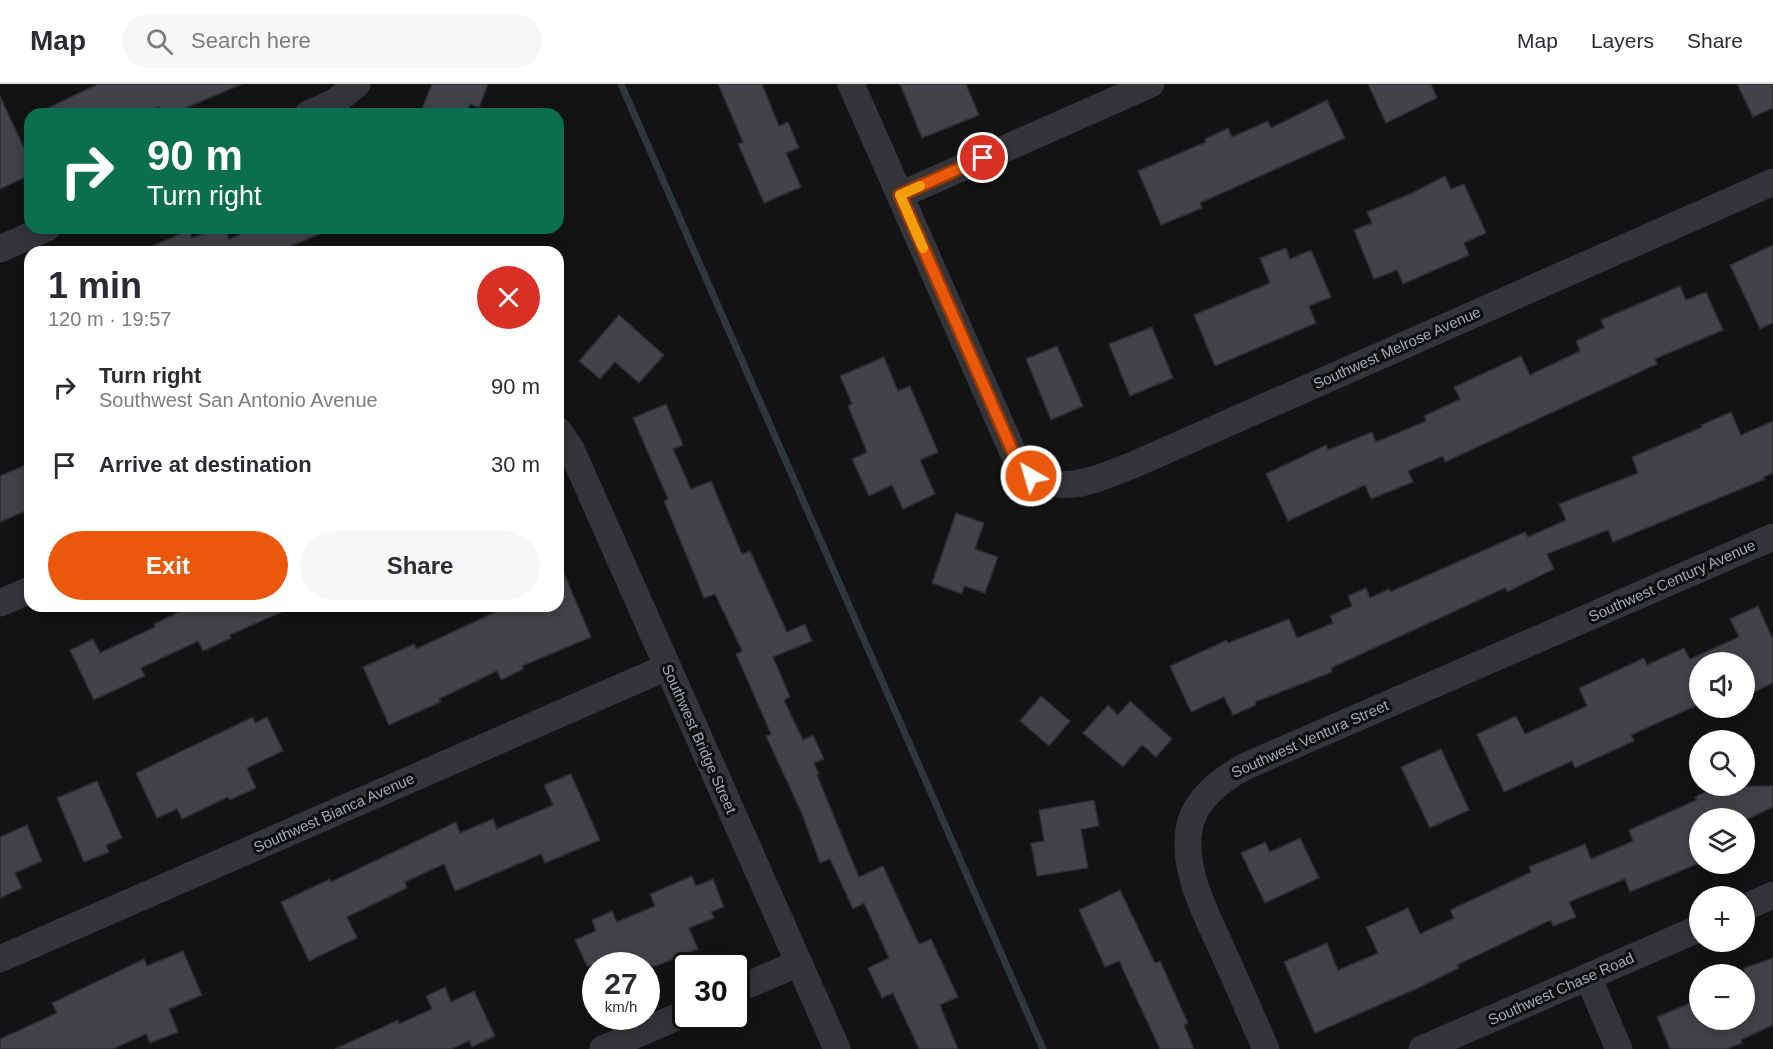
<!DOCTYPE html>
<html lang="en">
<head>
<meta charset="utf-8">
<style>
	body { margin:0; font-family:Helvetica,sans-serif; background:#f7f7f7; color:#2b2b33; height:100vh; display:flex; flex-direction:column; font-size:22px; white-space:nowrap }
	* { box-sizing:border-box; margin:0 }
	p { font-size:20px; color:#7c7c81 }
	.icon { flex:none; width:33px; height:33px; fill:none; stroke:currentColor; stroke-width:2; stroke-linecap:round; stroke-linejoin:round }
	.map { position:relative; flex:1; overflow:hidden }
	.panel { position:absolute; left:24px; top:162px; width:540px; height:366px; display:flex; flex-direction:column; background:#fff; border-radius:18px; box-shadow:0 3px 15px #0003 }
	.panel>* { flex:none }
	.banner { position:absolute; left:24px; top:24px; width:540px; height:126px; border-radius:18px; box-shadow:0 3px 15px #0003; background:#0b6e4f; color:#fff; overflow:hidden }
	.buttons { position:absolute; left:1689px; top:568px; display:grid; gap:12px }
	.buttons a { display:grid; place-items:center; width:66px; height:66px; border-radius:50%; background:#fff; box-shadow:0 3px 15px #0003; font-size:30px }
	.speed { position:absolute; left:582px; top:868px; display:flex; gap:12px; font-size:30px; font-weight:700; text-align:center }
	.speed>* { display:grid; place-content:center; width:78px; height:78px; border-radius:50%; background:#fff; box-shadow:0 3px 15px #0003; line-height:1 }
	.speed small { font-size:15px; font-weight:400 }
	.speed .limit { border:3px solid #111; border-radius:9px; background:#fff; color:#111 }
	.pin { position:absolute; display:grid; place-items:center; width:51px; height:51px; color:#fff; margin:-26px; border:3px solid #fff; border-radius:50%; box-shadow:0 2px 6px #0007 }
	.me { position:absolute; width:66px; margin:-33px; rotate:322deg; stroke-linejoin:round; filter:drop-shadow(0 0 4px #0008) }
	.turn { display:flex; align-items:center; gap:21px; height:126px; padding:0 24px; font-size:27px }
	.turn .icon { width:78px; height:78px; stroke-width:2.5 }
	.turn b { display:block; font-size:42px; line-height:51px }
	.round { display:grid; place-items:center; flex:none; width:63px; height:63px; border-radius:32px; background:#f7f7f7 }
	.headline { display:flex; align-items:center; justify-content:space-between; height:102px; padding:0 24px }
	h1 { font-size:36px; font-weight:600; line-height:45px }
	.action { display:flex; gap:12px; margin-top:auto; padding:12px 24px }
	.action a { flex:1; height:69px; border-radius:36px; background:#ea580c; color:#fff; font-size:24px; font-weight:600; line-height:69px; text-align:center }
	.action a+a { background:#f7f7f7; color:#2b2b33 }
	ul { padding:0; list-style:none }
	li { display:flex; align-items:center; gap:18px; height:78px; padding:0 24px }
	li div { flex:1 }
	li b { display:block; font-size:22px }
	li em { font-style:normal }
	header { display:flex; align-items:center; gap:36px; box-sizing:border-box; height:84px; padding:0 30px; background:#fff; border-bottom:2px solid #e1e1e2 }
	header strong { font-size:28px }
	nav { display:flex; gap:33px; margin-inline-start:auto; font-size:21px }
	.search { width:420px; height:54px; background:#f7f7f7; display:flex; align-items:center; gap:15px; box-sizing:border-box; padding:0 21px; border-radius:33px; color:#7c7c81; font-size:22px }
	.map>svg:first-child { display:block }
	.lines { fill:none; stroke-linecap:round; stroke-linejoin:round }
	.stream { stroke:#2d373d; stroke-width:7 }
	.building { fill:#424348; stroke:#2d2d30; stroke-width:1.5 }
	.minor { stroke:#343539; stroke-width:27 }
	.route-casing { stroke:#983908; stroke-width:15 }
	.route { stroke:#ea580c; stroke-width:10 }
	.slow { stroke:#f59e0b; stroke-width:10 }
	.labels { text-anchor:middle; stroke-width:6; stroke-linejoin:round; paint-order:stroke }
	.street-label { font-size:15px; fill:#a5abb5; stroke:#0e0e0f }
</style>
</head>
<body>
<header>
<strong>Map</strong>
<div class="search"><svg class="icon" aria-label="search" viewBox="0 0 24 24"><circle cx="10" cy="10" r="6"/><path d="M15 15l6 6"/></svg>Search here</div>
<nav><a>Map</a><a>Layers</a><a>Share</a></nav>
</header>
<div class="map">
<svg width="1773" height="965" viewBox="0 0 1773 965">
	<rect width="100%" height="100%" fill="#131315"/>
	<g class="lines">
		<!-- stream -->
		<polyline class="stream" points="621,0 1043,965"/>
	</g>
	<!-- building -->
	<g class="building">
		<polygon points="98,0 242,0 172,30 162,30 159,23 142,30 35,30"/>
		<polygon points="432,0 488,0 479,24 470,20 466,30 436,30 422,25"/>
		<polygon points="718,0 762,0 779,42 788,38 799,64 786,69 801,103 764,119 738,60 743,58"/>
		<polygon points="900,0 966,0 979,31 922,54"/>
		<polygon points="1368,0 1431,0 1437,14 1386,39"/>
		<polygon points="1737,0 1773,0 1773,24 1753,33"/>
		<polygon points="0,12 30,77 30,91 0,105"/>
		<polygon points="1327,16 1345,54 1200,119 1202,124 1161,141 1138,87 1206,58 1205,55 1228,44 1232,53 1268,37 1271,44"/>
		<polygon points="1445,92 1451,105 1464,100 1486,149 1464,159 1469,171 1403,200 1397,186 1374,195 1354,146 1372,139 1367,128 1412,109"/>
		<polygon points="217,144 225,144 229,155 254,144 334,144 277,168 138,168 189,146 192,154"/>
		<polygon points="1773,161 1773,239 1760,245 1730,181"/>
		<polygon points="1286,164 1290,175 1311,166 1331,213 1309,222 1316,239 1215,282 1194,231 1270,199 1260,174"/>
		<polygon points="1680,202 1686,216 1706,208 1723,246 1655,275 1657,280 1445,378 1443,372 1408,387 1413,398 1371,415 1365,401 1288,437 1266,390 1326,361 1328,366 1372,348 1376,358 1426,337 1424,332 1460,315 1454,303 1521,272 1530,291 1580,267 1576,257 1604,244 1601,236"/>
		<polygon points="619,231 664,271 639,299 615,278 600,295 579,277"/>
		<polygon points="1152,243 1173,294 1130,312 1109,260"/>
		<polygon points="1057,262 1083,322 1051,336 1026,275"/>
		<polygon points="884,273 898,307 910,302 938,368 920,376 935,410 903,425 892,401 869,412 852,375 867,368 848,322 852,320 840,292"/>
		<polygon points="666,320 683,361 673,365 691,405 711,397 742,470 750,467 787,548 805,540 812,557 773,573 790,613 784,616 803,656 813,651 824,675 814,679 819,690 817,691 859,793 883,782 919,860 931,855 958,913 940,921 958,965 919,965 893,909 882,914 868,884 889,874 864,819 853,825 830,775 820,779 802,730 766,652 771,650 736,570 742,567 715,510 704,514 664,417 668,415 633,334"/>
		<polygon points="1731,328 1741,351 1773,337 1773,389 1764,393 1765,395 1613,458 1608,446 1547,470 1554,485 1507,508 1505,504 1331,584 1332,588 1255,618 1256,621 1233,631 1224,613 1191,628 1170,582 1227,556 1228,559 1289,535 1297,554 1333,539 1330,532 1352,522 1348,512 1366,504 1370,514 1389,505 1390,508 1525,448 1528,453 1566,436 1559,420 1638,389 1632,373 1702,343 1701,341"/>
		<polygon points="30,379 30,425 0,438 0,392"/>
		<polygon points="956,429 984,439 975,465 998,473 985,509 964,502 962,510 932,499"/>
		<polygon points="558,475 591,553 522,582 524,585 501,596 497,587 439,615 441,618 389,641 363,583 414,560 416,565 508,522 558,522"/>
		<polygon points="191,522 295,522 230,551 231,554 203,567 198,557 141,584 145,592 94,616 70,566 93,555 100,569 155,543 154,540"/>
		<polygon points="1758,522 1773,556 1773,599 1744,613 1744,579 1700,579 1700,620 1631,651 1634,657 1575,684 1572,677 1504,708 1477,650 1516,632 1525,650 1587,622 1579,604 1644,574 1647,581 1684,564 1690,575 1739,553 1730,535"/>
		<polygon points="1041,612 1070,637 1049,662 1020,637"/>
		<polygon points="1130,617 1172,655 1156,673 1142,661 1123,683 1083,649 1108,621 1118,631"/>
		<polygon points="253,633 255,639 267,633 283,667 247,684 256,704 230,716 228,713 182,735 177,725 157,734 136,689"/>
		<polygon points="1441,665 1469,726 1430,744 1401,683"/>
		<polygon points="571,690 600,756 545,779 541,770 455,807 444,780 405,798 407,804 347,833 357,854 309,877 281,818 330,795 331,798 456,738 460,749 493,735 497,745 553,721 544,701"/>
		<polygon points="97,697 122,754 106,761 109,768 84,778 57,714"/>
		<polygon points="1717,702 1773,702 1773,723 1748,735 1700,735 1700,779 1630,808 1625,795 1569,818 1576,833 1553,842 1551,836 1457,881 1459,884 1418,904 1315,949 1284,878 1327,859 1338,886 1378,869 1366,843 1408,824 1420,850 1454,834 1450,826 1531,788 1529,783 1585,760 1591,775 1633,757 1629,746 1697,716 1695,713"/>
		<polygon points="1094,716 1099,742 1081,745 1088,784 1037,792 1031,759 1044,757 1039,726"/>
		<polygon points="27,741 42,777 15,789 22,804 0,814 0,753"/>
		<polygon points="1300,754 1319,794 1265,819 1241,769 1265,758 1270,768"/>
		<polygon points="692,792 696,802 713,795 724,823 711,828 714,834 689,844 698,865 656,882 626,882 624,876 610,882 587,882 575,856 596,847 592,836 612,827 617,838 655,822 650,810"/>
		<polygon points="1120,806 1155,879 1160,877 1188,939 1184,941 1194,965 1160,965 1119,877 1105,883 1079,826"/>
		<polygon points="183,867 202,911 169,925 178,948 150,959 146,950 113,965 0,965 0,955 57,929 52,919 144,875 147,882"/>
		<polygon points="1773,874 1773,941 1741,956 1742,959 1727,965 1670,965 1657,933 1700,915 1700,936 1744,936 1744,884"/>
		<polygon points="445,903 451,918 474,907 495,952 472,963 469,957 451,965 335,965 398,936 399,940 432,925 426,912"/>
	</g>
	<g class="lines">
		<!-- minor -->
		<g class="minor">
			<path d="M851 0 1019 382C1058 415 1091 397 1133 381L1773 98"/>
			<polyline points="308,30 335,18 357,0"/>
			<polyline points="900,111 1151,0"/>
			<polyline points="0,165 47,144"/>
			<polyline points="558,346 571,365 837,965"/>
			<polyline points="0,519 30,506"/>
			<polyline points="1744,824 1773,811"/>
			<polyline points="0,875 667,583"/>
			<polyline points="1588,893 1619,965"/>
			<polyline points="736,906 799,879"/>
			<polyline points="603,965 686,929"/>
			<path d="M1266 965C1252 934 1239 903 1225 872 1208 833 1182 789 1189 745 1194 716 1222 695 1246 682L1773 453"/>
			<polyline points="1422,965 1700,844"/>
		</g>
	</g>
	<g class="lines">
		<defs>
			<polyline id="route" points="983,74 900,111 1019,382 1031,392"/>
		</defs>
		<!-- route casing -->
		<use href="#route" class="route-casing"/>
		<!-- route -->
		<use href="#route" class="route"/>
		<!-- slow -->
		<polyline class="slow" points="920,102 900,111 923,164"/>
	</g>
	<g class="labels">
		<!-- street labels -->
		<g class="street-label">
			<text transform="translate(1397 264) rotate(-24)" y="5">Southwest Melrose Avenue</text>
			<text transform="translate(1672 497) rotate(-24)" y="5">Southwest Century Avenue</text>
			<text transform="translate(699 655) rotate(66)" y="5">Southwest Bridge Street</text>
			<text transform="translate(1310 655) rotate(-24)" y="5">Southwest Ventura Street</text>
			<text transform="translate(334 729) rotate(-24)" y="5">Southwest Bianca Avenue</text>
			<text transform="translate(1561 905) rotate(-24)" y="5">Southwest Chase Road</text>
		</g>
	</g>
</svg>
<div class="buttons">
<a><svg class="icon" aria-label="sound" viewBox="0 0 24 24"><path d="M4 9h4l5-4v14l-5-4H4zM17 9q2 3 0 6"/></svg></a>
<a><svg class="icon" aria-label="search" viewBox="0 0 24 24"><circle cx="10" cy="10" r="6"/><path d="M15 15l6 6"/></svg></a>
<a><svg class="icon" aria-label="layers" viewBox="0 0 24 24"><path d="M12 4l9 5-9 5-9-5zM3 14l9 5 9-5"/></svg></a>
<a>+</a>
<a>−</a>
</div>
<div class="speed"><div>27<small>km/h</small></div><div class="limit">30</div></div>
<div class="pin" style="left:983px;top:74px;background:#d93025"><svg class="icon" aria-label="arrive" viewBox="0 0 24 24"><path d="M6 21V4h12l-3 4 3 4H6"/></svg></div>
<svg class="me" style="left:1031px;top:392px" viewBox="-20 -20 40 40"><circle r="17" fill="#ea580c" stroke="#fff" stroke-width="3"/><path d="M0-11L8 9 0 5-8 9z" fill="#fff"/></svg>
<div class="banner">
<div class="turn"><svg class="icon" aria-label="right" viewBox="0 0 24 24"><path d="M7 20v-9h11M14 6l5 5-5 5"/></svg><div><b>90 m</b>Turn right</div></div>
</div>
<section class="panel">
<div class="headline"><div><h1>1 min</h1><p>120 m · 19:57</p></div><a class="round" style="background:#d93025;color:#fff"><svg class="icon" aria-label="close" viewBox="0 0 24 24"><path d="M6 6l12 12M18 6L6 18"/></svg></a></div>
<ul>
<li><svg class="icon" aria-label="right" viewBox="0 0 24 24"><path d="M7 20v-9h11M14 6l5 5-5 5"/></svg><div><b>Turn right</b><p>Southwest San Antonio Avenue</p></div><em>90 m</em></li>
<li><svg class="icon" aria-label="arrive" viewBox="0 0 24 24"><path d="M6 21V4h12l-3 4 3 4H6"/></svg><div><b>Arrive at destination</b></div><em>30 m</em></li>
</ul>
<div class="action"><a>Exit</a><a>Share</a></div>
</section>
</div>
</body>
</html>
